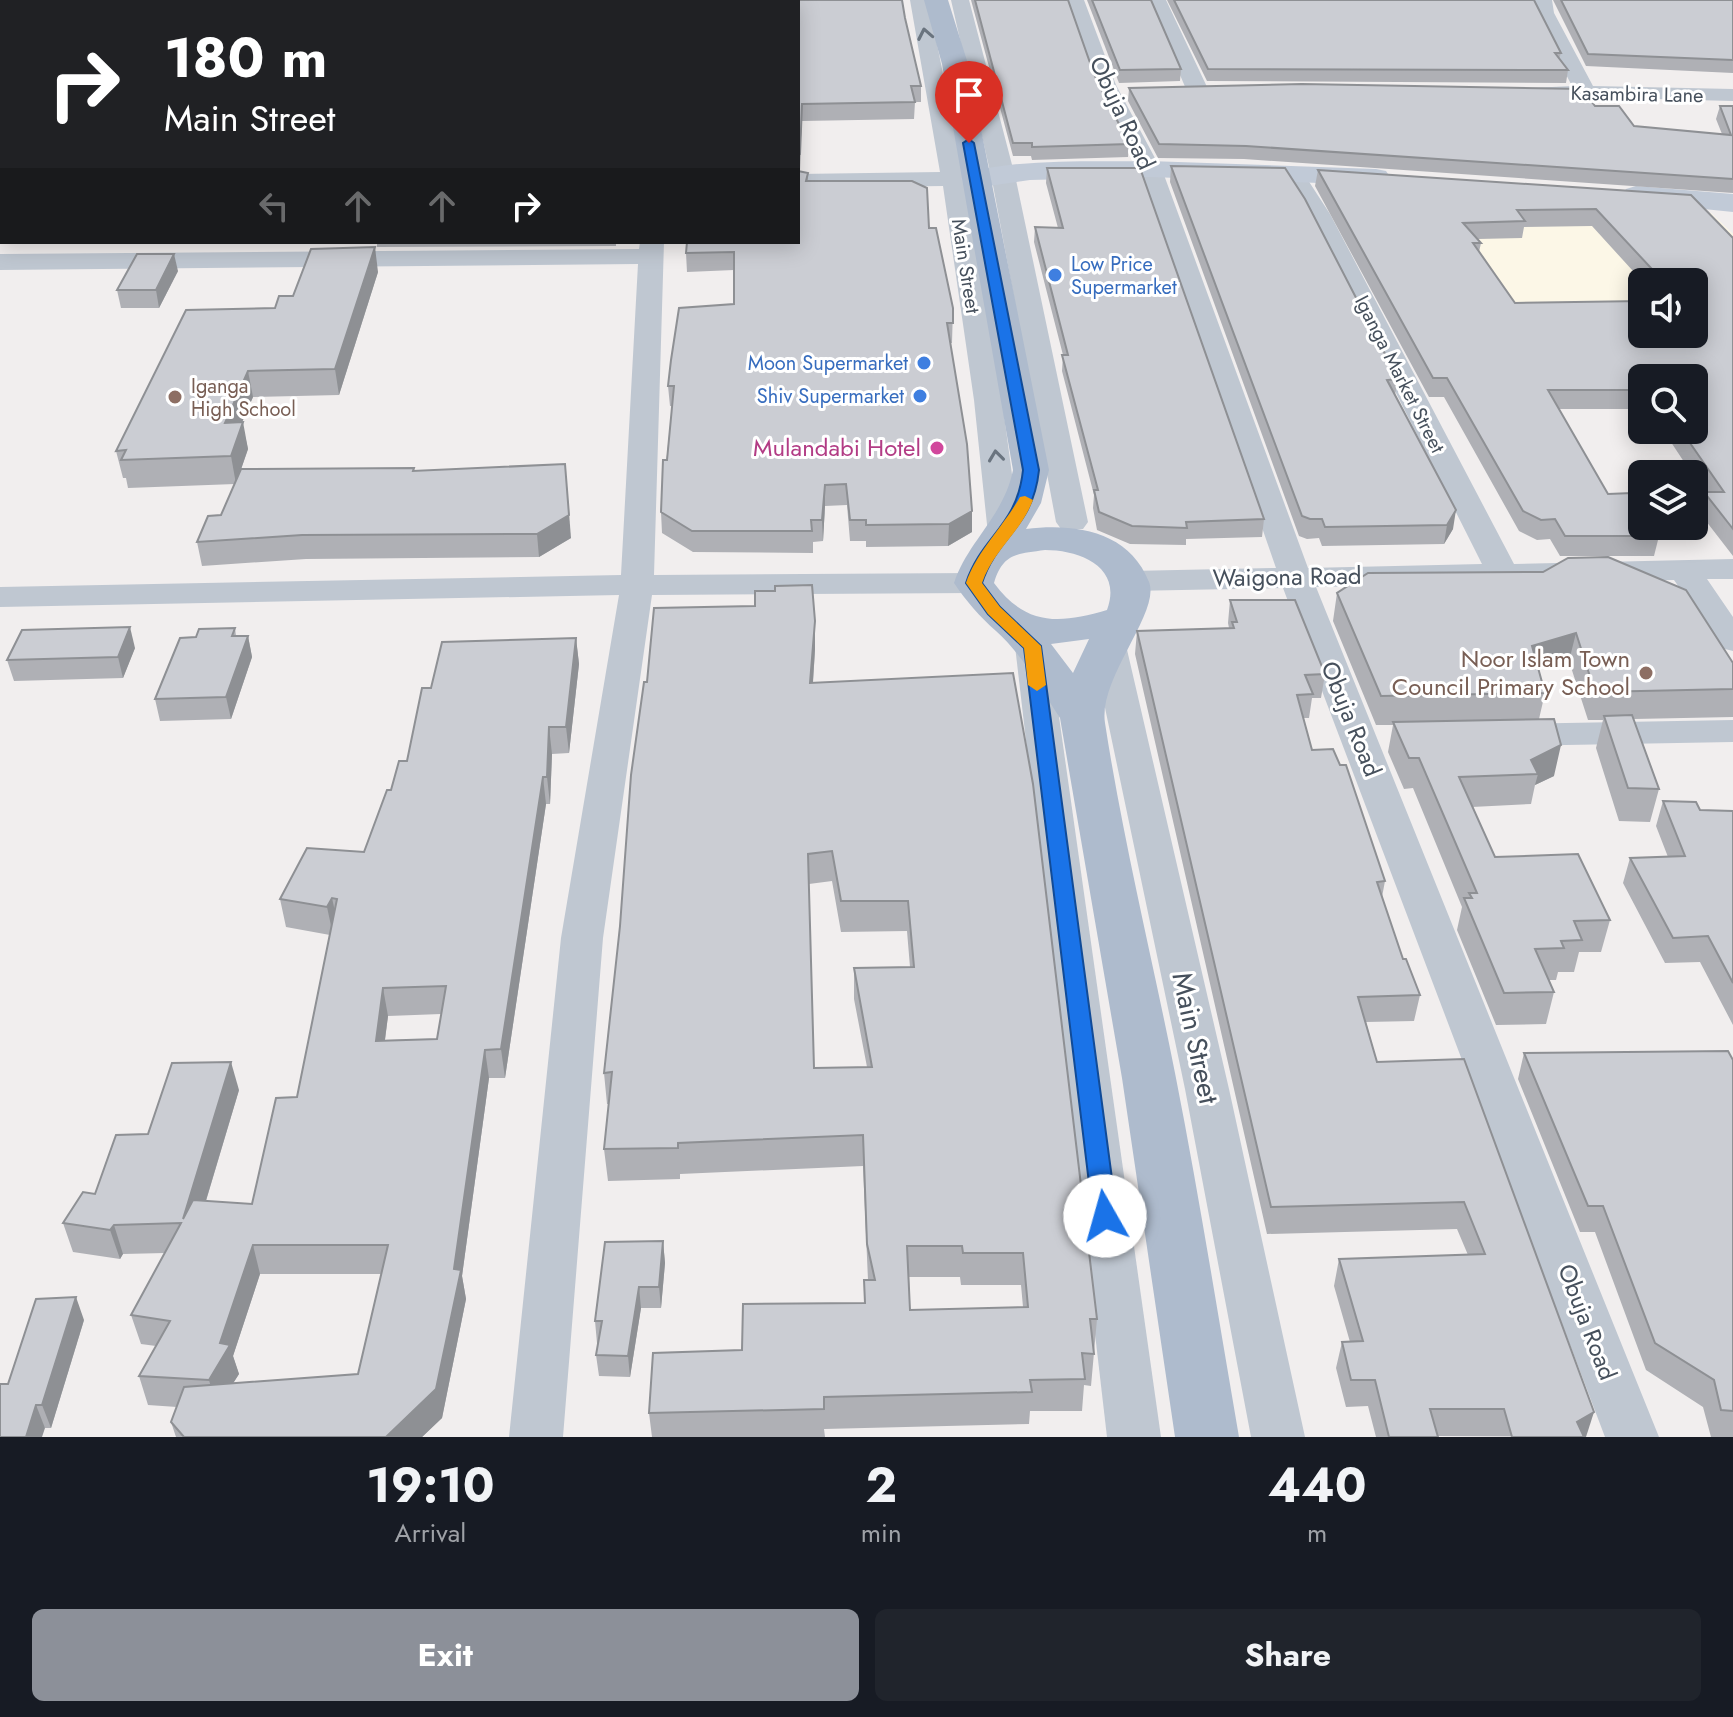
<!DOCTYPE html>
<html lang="en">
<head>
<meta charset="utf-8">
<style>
	body { margin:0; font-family:Jost,sans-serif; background:#20242c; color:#f1f3f6; height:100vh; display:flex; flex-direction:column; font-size:30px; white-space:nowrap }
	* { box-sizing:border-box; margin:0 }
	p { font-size:26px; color:#9ea1a6 }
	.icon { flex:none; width:44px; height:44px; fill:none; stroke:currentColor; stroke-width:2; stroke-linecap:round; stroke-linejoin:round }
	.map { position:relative; height:1437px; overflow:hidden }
	.drawer { display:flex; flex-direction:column; background:#171b24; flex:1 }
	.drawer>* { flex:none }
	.banner { position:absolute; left:0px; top:0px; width:800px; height:244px; box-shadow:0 4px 20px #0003; background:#202124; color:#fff; overflow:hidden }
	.tools { position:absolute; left:1628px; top:268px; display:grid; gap:16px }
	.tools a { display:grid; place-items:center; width:80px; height:80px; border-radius:12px; background:#171b24; box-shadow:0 4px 20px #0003; font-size:40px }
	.pin { position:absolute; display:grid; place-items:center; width:68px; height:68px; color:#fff; margin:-82px -34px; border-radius:50% 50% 50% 0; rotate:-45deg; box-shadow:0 0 8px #0007 }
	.pin .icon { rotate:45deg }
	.me { position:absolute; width:88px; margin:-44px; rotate:353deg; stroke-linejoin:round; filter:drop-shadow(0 0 6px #0008) }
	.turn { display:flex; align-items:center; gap:28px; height:168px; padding:0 32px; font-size:36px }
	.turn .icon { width:104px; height:104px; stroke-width:2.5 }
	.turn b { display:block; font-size:56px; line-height:68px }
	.lanes { display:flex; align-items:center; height:76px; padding:0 32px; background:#0003; justify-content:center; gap:40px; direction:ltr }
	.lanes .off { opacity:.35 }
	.eta { display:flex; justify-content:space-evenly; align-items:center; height:136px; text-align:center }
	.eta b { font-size:48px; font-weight:700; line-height:56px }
	.primary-button { display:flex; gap:16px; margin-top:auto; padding:16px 32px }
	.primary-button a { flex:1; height:92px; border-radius:12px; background:#8c9099; color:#fff; font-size:32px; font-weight:700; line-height:92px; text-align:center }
	.primary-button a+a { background:#20242c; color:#f1f3f6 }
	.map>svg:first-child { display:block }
	.commercial { fill:#fcf7e7; fill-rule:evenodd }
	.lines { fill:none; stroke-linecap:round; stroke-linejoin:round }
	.minor { fill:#bfc7d1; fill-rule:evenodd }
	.secondary { fill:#c1cad7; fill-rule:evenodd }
	.primary { fill:#aebbcd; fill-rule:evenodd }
	.wall { fill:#afb0b5; fill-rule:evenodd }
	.shaded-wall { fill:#8e9094 }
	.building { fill:#cbcdd3; stroke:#8e9094; stroke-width:2; fill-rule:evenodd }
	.oneway { stroke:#6a747f }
	.route { fill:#1a73e8; stroke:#114b97; stroke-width:2 }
	.slow { fill:#f59e0b }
	.shop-dot { fill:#3f7fe0; stroke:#fff; stroke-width:3 }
	.education-dot { fill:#8d6e63; stroke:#fff; stroke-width:3 }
	.hotel-dot { fill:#d1479c; stroke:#fff; stroke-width:3 }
	.labels { text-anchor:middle; stroke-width:6; stroke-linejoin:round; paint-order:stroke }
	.far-street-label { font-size:20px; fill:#46505c; stroke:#fff }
	.far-shop-label { font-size:20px; fill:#366cbe; stroke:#fff; text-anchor:end }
	.far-education-label { font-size:20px; fill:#785e54; stroke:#fff; text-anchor:start }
	.street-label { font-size:24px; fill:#46505c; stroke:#fff }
	.hotel-label { font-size:24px; fill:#b23c85; stroke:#fff; text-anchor:end }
	.education-label { font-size:24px; fill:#785e54; stroke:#fff; text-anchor:end }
	.near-street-label { font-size:28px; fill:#46505c; stroke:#fff }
</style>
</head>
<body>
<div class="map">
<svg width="1733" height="1437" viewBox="0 0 1733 1437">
	<rect width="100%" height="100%" fill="#f1eeee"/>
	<!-- commercial -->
	<path class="commercial" d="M1701 210 1711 213 1733 234V449L1694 378 1484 340 1406 217ZM1642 282H1694V334H1642Z"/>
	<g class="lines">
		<!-- minor -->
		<g class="minor">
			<polygon points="670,0 688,0 689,2 669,2"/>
			<polygon points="910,0 928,0 963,172 983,174 987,179 983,184 966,186 1002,400 1020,534 1015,541 993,541 988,534 974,400 943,186 798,188 798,174 940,172"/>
			<polygon points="951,0 969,0 1016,180 1088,522 1083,529 1061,529 1056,522 992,180"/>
			<polygon points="1066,0 1084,0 1116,85 1164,175 1308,568 1482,564 1306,214 1284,179 1296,172 1304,174 1330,214 1514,564 1733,559 1733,579 1707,579 1733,617 1733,651 1721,648 1674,580 1316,587 1659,1437 1605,1437 1283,588 1130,591 1118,588 1114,581 1118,574 1130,571 1276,568 1140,175 1096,85"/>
			<polygon points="1148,0 1166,0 1208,89 1204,93 1190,93 1186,89"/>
			<polygon points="1532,0 1552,0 1554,13 1593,86 1733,89 1733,101 1532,96 1528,92 1532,88 1572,86 1534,13"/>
			<polygon points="640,242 664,242 654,575 974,573 986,576 990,583 986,590 974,593 652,595 603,938 563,1437 509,1437 561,938 619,595 0,607 0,587 621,575 638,264 0,270 0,254 639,249"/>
			<polygon points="1108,631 1120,634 1125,641 1229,1089 1305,1437 1251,1437 1185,1089 1091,641 1096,634"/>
			<polygon points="1032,636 1044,639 1049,646 1161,1437 1107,1437 1015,646 1020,639"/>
			<polygon points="1733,720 1733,742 1509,746 1496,743 1491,735 1496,727 1509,724"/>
		</g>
		<!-- secondary -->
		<g class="secondary">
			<path d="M1149 161 1376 169 1386 171 1390 177 1386 183 1376 185 1149 177 1030 180 975 188 965 185 961 179 965 173C1024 158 1088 162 1149 161Z"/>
			<polygon points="1636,186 1733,194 1733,212 1626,201 1622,195 1626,189"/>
		</g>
		<!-- primary -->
		<path class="primary" d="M924 0H948L968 64 1049 470 1041 503 1026 529C1075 523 1129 531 1149 582 1161 612 1098 678 1105 723 1123 840 1152 957 1175 1073 1199 1194 1218 1316 1239 1437H1175L1122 1078 1060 718C1041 689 1022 654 996 631 979 616 967 602 954 583 968 541 1004 516 1013 470L942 64ZM1045 550C1080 550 1123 567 1107 610 1059 624 1026 626 994 583 1003 553 1017 554 1045 550ZM1089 639 1073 673 1051 644Z"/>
	</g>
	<!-- wall -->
	<g class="wall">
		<polygon points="971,0 1068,0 1094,74 1129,144 1128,157 1032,160 1031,156 1013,156"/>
		<polygon points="1087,0 1151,0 1181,69 1180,81 1119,83"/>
		<polygon points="1167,0 1534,0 1561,53 1559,59 1568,70 1566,83 1207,81"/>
		<polygon points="1553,0 1733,0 1733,73 1586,66"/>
		<polygon points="798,2 905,18 921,86 921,102 915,102 914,119 802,121 799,171 808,173 808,181 929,228 953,308 952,343 950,343 972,532 948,546 866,547 866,541 850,541 847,505 825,506 823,541 813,542 813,553 693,552 662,533 661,512 672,406 670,406 668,386 734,304 734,270 687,272 686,253 798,242"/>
		<polygon points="1129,88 1595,106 1634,126 1722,134 1716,119 1720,106 1733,106 1733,193 1244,159 1158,158 1128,101"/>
		<polygon points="1171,166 1398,379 1395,395 1453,529 1444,544 1322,546 1319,538 1307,539 1299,536 1170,182"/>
		<polygon points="1047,168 1264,519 1262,537 1186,539 1186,545 1130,544 1097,530 1093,508 1094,495 1062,371 1063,355 1034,242 1035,227 1058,228 1046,183"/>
		<path d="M1318 170 1691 195 1733 238V556L1699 512 1705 492 1694 476V474H1692L1663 430H1694L1642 378V409H1559L1608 494 1659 536 1654 556H1560L1550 539 1537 540 1519 531 1444 397H1429L1315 186ZM1592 226 1643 282H1694V334L1515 303 1479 252 1481 243 1478 239 1522 238 1524 227Z"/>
		<polygon points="377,242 616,242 616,246 377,247"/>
		<polygon points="178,271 159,308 121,308 117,290"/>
		<polygon points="378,272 339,395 253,397 242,422 248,449 241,469 414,468 414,471 571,538 539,557 306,559 202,566 197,542 221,515 235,484 128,488 126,478 123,478 116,451 275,308 293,296"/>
		<polygon points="1368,573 1733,663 1733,717 1634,719 1659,789 1650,822 1619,821 1596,748 1603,720 1588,720 1569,661 1539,670 1545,693 1539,719 1554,776 1535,785 1531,804 1472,807 1495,857 1610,920 1601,952 1579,952 1574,972 1558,972 1556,980 1549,980 1554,992 1546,1024 1496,1025 1457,930 1462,907 1413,788 1404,789 1388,752 1393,725 1376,725 1333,621 1337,593"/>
		<polygon points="1230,600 1325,674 1321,698 1312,698 1309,718 1303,718 1312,750 1385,881 1382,897 1403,959 1420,995 1414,1021 1366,1022 1377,1062 1464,1059 1586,1437 1438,1436 1438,1437 1376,1437 1368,1406 1346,1407 1336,1368 1342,1342 1350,1342 1334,1286 1339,1259 1468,1255 1457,1229 1267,1234 1135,654 1137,631 1229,628 1228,623"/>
		<path d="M815 621V649L813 683 1097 1319 1091 1386 1084 1385 1082 1411H1030L1029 1424 824 1429 825 1437H652L649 1413 742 1350 864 1303V1280H868L863 1166 680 1174V1179L608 1181 604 1149 609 1104H607L604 1073 647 682ZM832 881 841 932 907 931 910 967 854 968V999L867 1067 814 1068 809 884ZM909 1277H960L961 1285H1021L1023 1307 910 1310Z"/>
		<polygon points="235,628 236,636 248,636 252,657 231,719 160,721 155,699 196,637"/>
		<path d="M576 638 579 664 569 753 552 754 550 804H546L505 1078H489L462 1276 466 1299 442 1418 422 1437H176L171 1422 177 1407 148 1405 139 1376 156 1346 141 1344 131 1315 165 1253 123 1254 120 1259 73 1252 63 1223 95 1194 148 1134 239 1090 206 1201 252 1204 297 1097 330 935 286 927 280 899 364 852 391 790 407 761 431 688ZM441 1014 437 1039 385 1040 388 1016ZM260 1274H381L358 1374 233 1383 239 1374 233 1356Z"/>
		<polygon points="135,648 123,678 14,681 7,660"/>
		<polygon points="1663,801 1700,810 1733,811 1733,1025 1700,962 1665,963 1623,883 1630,858 1668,857 1656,826"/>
		<polygon points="1524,1053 1733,1060 1733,1437 1711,1437 1703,1407 1646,1370 1595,1232 1580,1232 1518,1079"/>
		<polygon points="663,1241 665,1263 661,1308 641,1308 630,1377 599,1376 596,1355 598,1343 597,1343 595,1321"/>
		<polygon points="84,1320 51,1428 45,1428 8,1384"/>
	</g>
	<!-- shaded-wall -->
	<g class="shaded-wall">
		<polygon points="802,104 800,171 798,172 798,155"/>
		<polygon points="375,247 378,272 339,395 335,369"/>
		<polygon points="174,254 178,271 159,308 156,290"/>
		<polygon points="248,371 253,397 230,450 225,423"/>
		<polygon points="243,422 248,449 236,484 231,456"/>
		<polygon points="825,485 825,506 823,541 822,520"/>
		<polygon points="567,487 571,538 539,557 537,534"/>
		<polygon points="1456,510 1453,529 1444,544 1447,525"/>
		<polygon points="972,511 972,532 948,546 949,524"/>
		<polygon points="815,621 815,649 811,711 810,683"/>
		<polygon points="130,627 135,648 123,678 118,657"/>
		<polygon points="1576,633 1569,661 1525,674 1532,646"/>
		<polygon points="248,636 252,657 231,719 226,697"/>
		<polygon points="576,638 579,664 569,753 566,727"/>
		<polygon points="549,727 552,754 550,804 547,777"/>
		<polygon points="1561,745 1554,776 1535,785 1538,774 1531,760"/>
		<polygon points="543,777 546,804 505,1078 501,1049"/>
		<polygon points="332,898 338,925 333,935 327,907"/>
		<polygon points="383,988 388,1016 381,1069 376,1041"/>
		<polygon points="485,1050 489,1078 462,1276 466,1299 442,1418 422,1437 386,1437 454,1269"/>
		<polygon points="231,1062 239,1090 192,1247 183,1219"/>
		<polygon points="114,1225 123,1254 120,1259 110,1230"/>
		<polygon points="663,1241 665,1263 661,1308 659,1287"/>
		<polygon points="253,1245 260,1274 233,1356 239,1374 217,1409 209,1380 220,1343"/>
		<polygon points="639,1287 641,1308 630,1377 628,1356"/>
		<polygon points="76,1297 84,1320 51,1428 42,1405"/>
		<polygon points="36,1405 45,1428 42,1437 26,1437"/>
		<polygon points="1594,1412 1586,1437 1572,1437 1577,1422"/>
	</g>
	<!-- building -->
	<g class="building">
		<polygon points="1,0 507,0 506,2 2,2 2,9"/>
		<polygon points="708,0 902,0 905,18 921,86 911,86 915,102 802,104 800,154 798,155 798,2 708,2"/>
		<polygon points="975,0 1068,0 1094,74 1129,144 1032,147 1032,143 1013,143"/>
		<polygon points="1092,0 1151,0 1181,69 1120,70"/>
		<polygon points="1174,0 1534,0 1561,53 1555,53 1568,70 1208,69"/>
		<polygon points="1561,0 1733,0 1733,60 1588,54"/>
		<polygon points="2,12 2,36 0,35 0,13"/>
		<polygon points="1302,84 1582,89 1595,106 1619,106 1634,126 1731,135 1720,106 1733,106 1733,179 1246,146 1159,144 1129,88"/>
		<polygon points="1171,166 1285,168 1305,199 1398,379 1387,380 1456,510 1447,525 1325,527 1322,519 1310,519 1302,516"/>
		<polygon points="1047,168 1140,168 1264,519 1186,522 1187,528 1132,526 1099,512 1094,490 1098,490 1062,355 1068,355 1035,227 1063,228"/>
		<path d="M1318 170 1691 195 1733 238V529L1704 492H1724L1681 430H1694V378H1642V390H1548L1608 494 1632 493 1642 509V526H1653L1659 536H1565L1555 519 1541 520 1523 511 1447 378H1433ZM1596 209 1664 282H1694V334H1642V301L1515 303 1473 243H1481L1463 223 1525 221 1517 210Z"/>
		<polygon points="798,171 808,173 806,181 912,181 927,188 929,228 936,228 953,308 953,323 947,323 967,444 972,511 949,524 866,525 866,520 850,520 846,484 825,485 822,520 811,520 812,531 692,531 661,512 663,460 667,460 674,386 668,386 671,360 679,308 734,304 734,252 686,253 687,242 798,242"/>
		<polygon points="375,247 335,369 248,371 225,423 243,422 231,456 121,460 126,450 116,451 186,310 275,308 279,296 293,296 311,249"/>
		<polygon points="137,254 174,254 156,290 117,290"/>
		<polygon points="565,464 569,515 537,534 302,535 197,542 208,516 221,515 241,469 414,468 413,471"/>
		<polygon points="1608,557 1686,590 1733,663 1733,689 1595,692 1576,633 1532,646 1545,693 1381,696 1337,593 1368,573 1543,572 1568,558"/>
		<path d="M812 585 815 621 810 683 1013 673 1033 784 1097 1319H1090L1094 1354 1082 1353 1085 1379 1030 1380 1032 1392 824 1397V1409L649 1413 653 1353 742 1350 743 1304 865 1303 864 1280H875L867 1244 863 1135 678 1143V1148L604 1149 612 1072 604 1073 620 926 631 775 644 682H647L654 608 755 606V591H775V586ZM832 851 841 901H908L914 967 854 968 872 1067 814 1068 808 854ZM907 1246H962L963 1253H1023L1028 1307 910 1310Z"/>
		<polygon points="1230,600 1295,600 1325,674 1305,675 1313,694 1297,695 1312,750 1333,749 1340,765 1346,765 1385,881 1377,882 1403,959 1406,959 1420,995 1358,997 1377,1062 1464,1059 1594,1412 1577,1422 1584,1437 1512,1437 1504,1409 1430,1409 1438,1437 1389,1437 1375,1380 1351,1380 1342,1342 1363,1341 1339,1259 1485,1254 1464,1202 1271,1207 1137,631 1234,628 1232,622 1237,622"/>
		<polygon points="130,627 118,657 7,660 22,630"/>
		<polygon points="235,628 232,636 248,636 226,697 155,699 180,638 196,637 199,629"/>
		<path d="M576 638 566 727H549L547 777H543L501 1049 485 1050 454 1269 461 1270 436 1389 386 1437H184L171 1422 184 1387 358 1374 388 1245H253L220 1343 230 1345 209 1380 139 1376 170 1321 131 1315 181 1223 114 1225 110 1230 63 1223 83 1192 95 1194 116 1135 148 1134 172 1063 231 1062 183 1219 193 1200 252 1204 276 1098 297 1097 337 899 332 898 327 907 280 899 307 848 364 852 387 790H391L399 761H407L422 688H431L442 642ZM446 986 437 1039 376 1041 383 988Z"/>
		<polygon points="1632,715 1659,789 1628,788 1604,716"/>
		<polygon points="1554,719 1561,745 1531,760 1538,774 1459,777 1495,857 1578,854 1610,920 1574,921 1582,940 1561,941 1564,948 1535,949 1554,992 1504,993 1464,898 1472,898 1469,893 1477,893 1419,758 1409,758 1393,722"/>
		<polygon points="1663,801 1696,802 1700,810 1733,811 1733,983 1708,936 1673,938 1630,858 1685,856"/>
		<polygon points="1728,1051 1733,1060 1733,1411 1721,1410 1714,1380 1655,1343 1603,1206 1588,1206 1524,1053"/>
		<polygon points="663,1241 659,1287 639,1287 628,1356 596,1355 602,1321 595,1321 605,1242"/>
		<polygon points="76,1297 42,1405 36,1405 26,1437 0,1437 0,1384 8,1384 36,1299"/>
	</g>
	<!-- one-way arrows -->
	<defs><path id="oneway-chevron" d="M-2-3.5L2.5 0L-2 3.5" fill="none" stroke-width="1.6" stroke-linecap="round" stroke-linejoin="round" transform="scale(2)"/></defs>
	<g class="oneway">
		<use href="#oneway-chevron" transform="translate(925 34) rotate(-101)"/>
		<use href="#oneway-chevron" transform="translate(996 456) rotate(-97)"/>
	</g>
	<!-- route -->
	<path class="route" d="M969 139 974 143 1039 470C1033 528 998 535 982 583L1000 607 1041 646 1117 1216 1114 1222H1097L1093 1216 1024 648 988 614 966 583C982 535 1017 527 1023 470L963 143Z"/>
	<!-- slow -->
	<path class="slow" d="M1025 496 1033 500C1021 532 993 551 982 583L1000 607 1041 646 1046 685 1037 691 1028 685 1024 648 988 614 966 583C977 551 1003 527 1020 497Z"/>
	<!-- markers -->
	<g class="shop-dot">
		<circle cx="1055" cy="275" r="8"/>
		<circle cx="924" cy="363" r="8"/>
		<circle cx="920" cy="396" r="8"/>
	</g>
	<g class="education-dot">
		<circle cx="175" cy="397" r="8"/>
		<circle cx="1646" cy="673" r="8"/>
	</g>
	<circle class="hotel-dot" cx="937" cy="448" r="8"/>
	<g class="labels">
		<!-- far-street labels -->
		<g class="far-street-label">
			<text transform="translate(1637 94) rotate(1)" y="7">Kasambira Lane</text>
			<text transform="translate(966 266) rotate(81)" y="7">Main Street</text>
			<text transform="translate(1400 374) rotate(63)" y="7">Iganga Market Street</text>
		</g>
		<!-- far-shop labels -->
		<g class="far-shop-label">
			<text x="1071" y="271" text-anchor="start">Low Price<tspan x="1071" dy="23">Supermarket</tspan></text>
			<text x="908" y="370">Moon Supermarket</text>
			<text x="904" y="403">Shiv Supermarket</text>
		</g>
		<!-- far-education labels -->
		<g class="far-education-label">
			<text x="191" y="393">Iganga<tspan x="191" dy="23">High School</tspan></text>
		</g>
		<!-- street labels -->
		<g class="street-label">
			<text transform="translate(1122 113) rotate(65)" y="8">Obuja Road</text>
			<text transform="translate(1287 577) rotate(-1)" y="8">Waigona Road</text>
			<text transform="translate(1351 719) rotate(68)" y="8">Obuja Road</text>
			<text transform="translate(1587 1322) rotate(69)" y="8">Obuja Road</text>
		</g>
		<!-- hotel labels -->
		<g class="hotel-label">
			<text x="921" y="456">Mulandabi Hotel</text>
		</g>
		<!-- education labels -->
		<g class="education-label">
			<text x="1630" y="667">Noor Islam Town<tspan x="1630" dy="28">Council Primary School</tspan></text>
		</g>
		<!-- near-street labels -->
		<g class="near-street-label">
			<text transform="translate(1196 1038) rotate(78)" y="10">Main Street</text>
		</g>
	</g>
</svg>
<div class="tools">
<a><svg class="icon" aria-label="sound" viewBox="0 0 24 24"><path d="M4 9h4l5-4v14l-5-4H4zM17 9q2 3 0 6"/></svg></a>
<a><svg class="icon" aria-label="search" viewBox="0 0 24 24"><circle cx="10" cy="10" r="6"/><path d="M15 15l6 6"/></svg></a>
<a><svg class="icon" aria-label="layers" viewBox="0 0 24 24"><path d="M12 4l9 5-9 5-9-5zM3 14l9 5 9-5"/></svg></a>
</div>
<div class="pin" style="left:969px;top:143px;background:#d93025"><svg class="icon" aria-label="arrive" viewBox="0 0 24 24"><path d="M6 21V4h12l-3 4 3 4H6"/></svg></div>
<svg class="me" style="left:1105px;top:1216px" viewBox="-20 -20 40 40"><circle r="19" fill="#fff"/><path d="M0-13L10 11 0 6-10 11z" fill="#1a73e8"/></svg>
<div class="banner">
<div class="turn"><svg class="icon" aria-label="right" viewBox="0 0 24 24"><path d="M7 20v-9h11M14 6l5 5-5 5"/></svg><div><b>180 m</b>Main Street</div></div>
<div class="lanes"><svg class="icon off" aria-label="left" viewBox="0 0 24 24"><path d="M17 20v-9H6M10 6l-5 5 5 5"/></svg><svg class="icon off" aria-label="ahead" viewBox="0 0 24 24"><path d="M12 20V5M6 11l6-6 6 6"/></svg><svg class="icon off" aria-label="ahead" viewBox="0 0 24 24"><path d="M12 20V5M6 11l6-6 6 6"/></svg><svg class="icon" aria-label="right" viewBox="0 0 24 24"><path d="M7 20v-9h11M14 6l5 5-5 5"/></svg></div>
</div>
</div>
<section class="drawer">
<div class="eta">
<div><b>19:10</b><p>Arrival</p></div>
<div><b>2</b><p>min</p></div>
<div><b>440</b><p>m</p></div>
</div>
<div class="primary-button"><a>Exit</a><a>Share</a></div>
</section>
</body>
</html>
